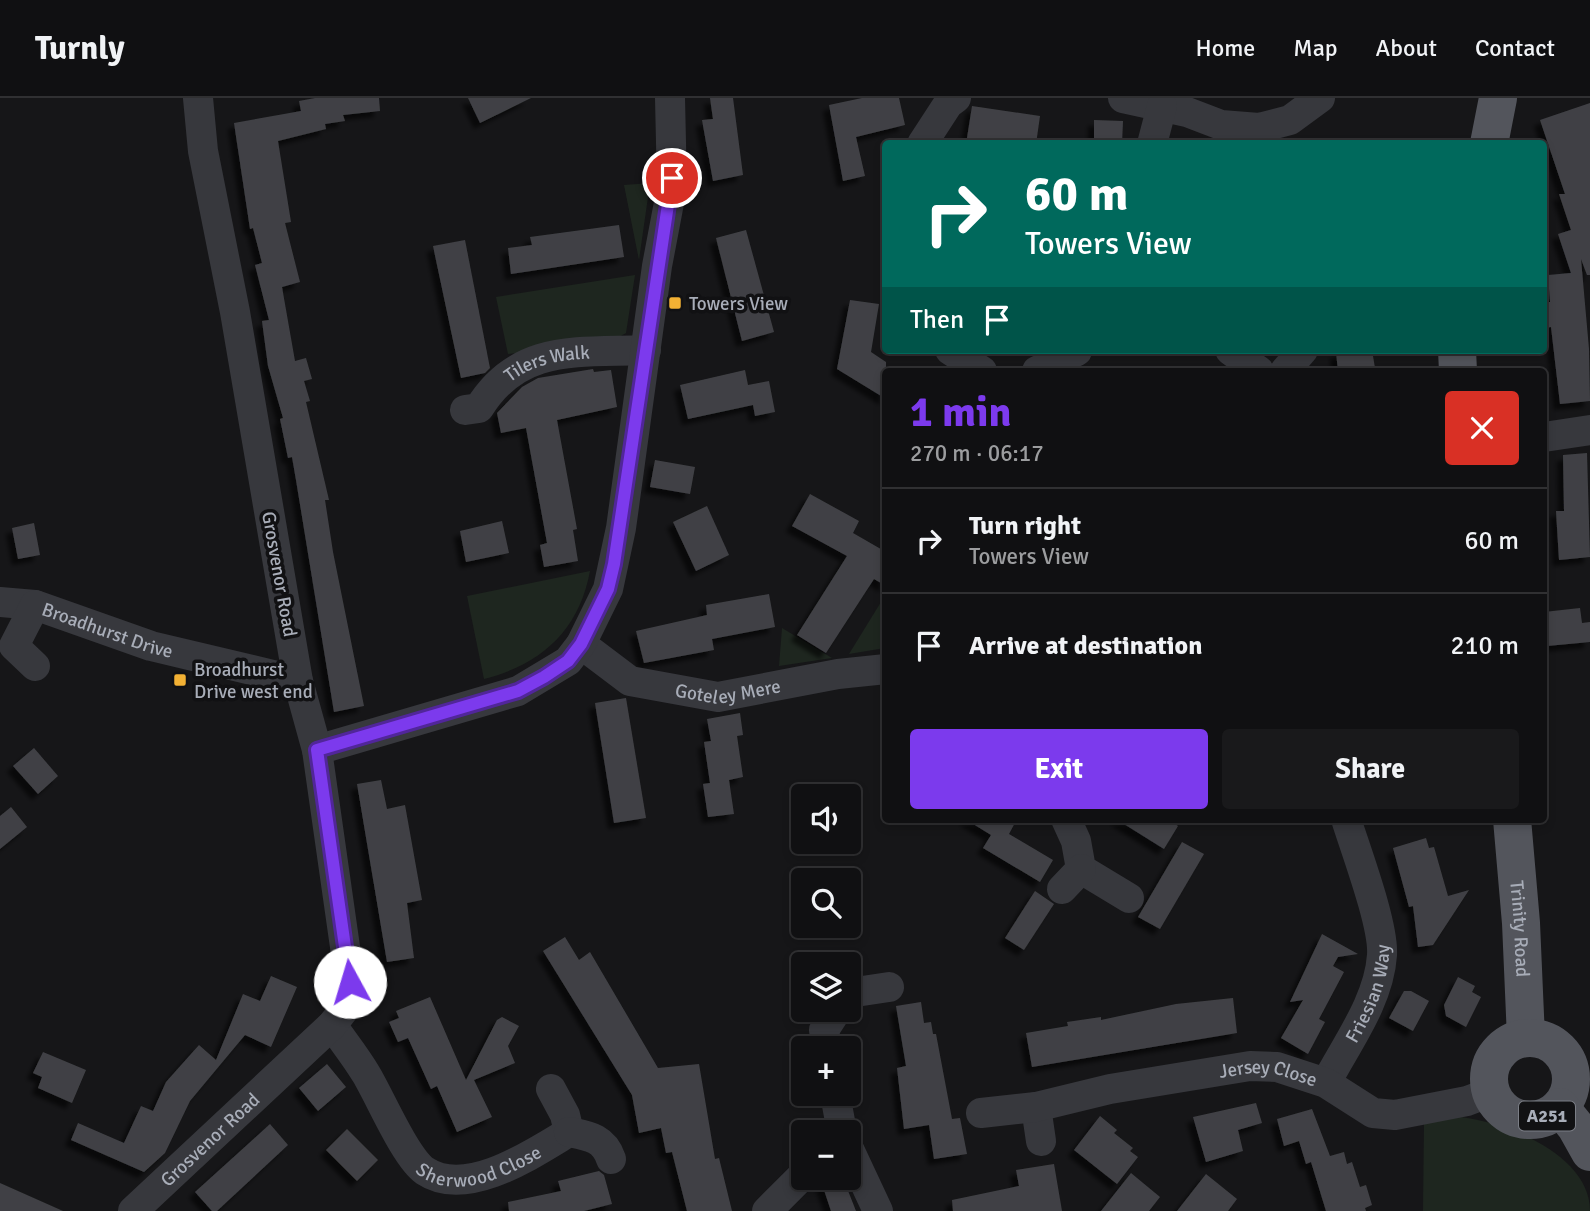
<!DOCTYPE html>
<html lang="en">
<head>
<meta charset="utf-8">
<style>
	body { margin:0; font-family:Signika,sans-serif; background:#19191b; color:#f1f3f6; height:100vh; display:flex; flex-direction:column; font-size:26px; white-space:nowrap }
	* { box-sizing:border-box; margin:0 }
	p { font-size:23px; color:#9c9d9f }
	.icon { flex:none; width:38px; height:38px; fill:none; stroke:currentColor; stroke-width:2; stroke-linecap:round; stroke-linejoin:round }
	.map { position:relative; flex:1; overflow:hidden }
	.drawer { position:absolute; left:882px; top:270px; width:665px; height:455px; display:flex; flex-direction:column; background:#101012; border-radius:7px; box-shadow:0 4px 10px #0003,0 0 0 2px #303032 }
	.drawer>* { flex:none }
	.top-card { position:absolute; left:882px; top:42px; width:665px; height:214px; border-radius:7px; box-shadow:0 4px 10px #0003,0 0 0 2px #303032; background:#00695c; color:#fff; overflow:hidden }
	.fabs { position:absolute; left:791px; top:686px; display:grid; gap:14px }
	.fabs a { display:grid; place-items:center; width:70px; height:70px; border-radius:7px; background:#101012; box-shadow:0 4px 10px #0003,0 0 0 2px #303032; font-size:35px }
	.pin { position:absolute; display:grid; place-items:center; width:60px; height:60px; color:#fff; margin:-30px; border:4px solid #fff; border-radius:50%; box-shadow:0 2px 7px #0007 }
	.me { position:absolute; width:77px; margin:-38px; rotate:354deg; stroke-linejoin:round; filter:drop-shadow(0 0 5px #0008) }
	.turn { display:flex; align-items:center; gap:24px; height:147px; padding:0 28px; font-size:32px }
	.turn .icon { width:91px; height:91px; stroke-width:2.5 }
	.turn b { display:block; font-size:49px; line-height:60px }
	.then { display:flex; align-items:center; height:66px; padding:0 28px; background:#0003; gap:14px; font-size:26px }
	.round { display:grid; place-items:center; flex:none; width:74px; height:74px; border-radius:7px; background:#19191b }
	.summary { display:flex; align-items:center; justify-content:space-between; height:119px; padding:0 28px }
	h1 { font-size:42px; font-weight:700; line-height:52px; color:#7c3aed }
	.button { display:flex; gap:14px; margin-top:auto; padding:14px 28px }
	.button a { flex:1; height:80px; border-radius:7px; background:#7c3aed; color:#fff; font-size:28px; font-weight:700; line-height:80px; text-align:center }
	.button a+a { background:#19191b; color:#f1f3f6 }
	ul { padding:0; list-style:none }
	li { display:flex; align-items:center; gap:21px; height:105px; padding:0 28px; border-top:2px solid #303032 }
	li div { flex:1 }
	li b { display:block; font-size:26px }
	li em { font-style:normal }
	header { display:flex; align-items:center; gap:42px; box-sizing:border-box; height:98px; padding:0 35px; background:#101012; border-bottom:2px solid #303032 }
	header strong { font-size:33px }
	nav { display:flex; gap:38px; margin-inline-start:auto; font-size:24px }
	.map>svg:first-child { display:block }
	.green { fill:#1e261f }
	.building { fill:#404145; filter:url(#shadow) }
	.lines { fill:none; stroke-linecap:round; stroke-linejoin:round }
	.street { stroke:#37383d; stroke-width:30 }
	.primary { stroke:#53555c; stroke-width:38 }
	.route-casing { stroke:#51269a; stroke-width:18 }
	.route { stroke:#7c3aed; stroke-width:12 }
	.poi-dot { fill:#f2b134; stroke:#111113; stroke-width:2.5 }
	.labels { text-anchor:middle; stroke-width:7; stroke-linejoin:round; paint-order:stroke }
	.shield { fill:#111113; stroke:#7b7e86; stroke-width:2 }
	.shield-label { font-size:18px; font-weight:bold; fill:#a8adb8 }
	.poi-label { font-size:19px; fill:#a8adb8; stroke:#111113; text-anchor:start }
	.street-label { font-size:19px; fill:#a8adb8; stroke:#111113 }
</style>
</head>
<body>
<header>
<strong>Turnly</strong>
<nav><a>Home</a><a>Map</a><a>About</a><a>Contact</a></nav>
</header>
<div class="map">
<svg width="1590" height="1113" viewBox="0 0 1590 1113">
	<defs>
		<filter id="shadow"><feDropShadow dx="-6" dy="6" stdDeviation="2" flood-color="#0009"/></filter>
	</defs>
	<rect width="100%" height="100%" fill="#161618"/>
	<!-- green -->
	<g class="green">
		<polygon points="650,85 639,162 624,87"/>
		<path d="M635 177 626 235C594 255 544 252 508 256L496 199Z"/>
		<path d="M590 473C579 532 542 566 484 581L467 498Z"/>
		<polygon points="881,504 885,508 885,550 849,556"/>
		<polygon points="782,530 832,560 779,568"/>
		<path d="M1449 1018C1497 1020 1590 1054 1590 1113H1423L1424 1025Z"/>
	</g>
	<!-- building -->
	<g class="building">
		<polygon points="315,0 379,0 380,13 343,17 345,23 325,26 326,31 278,43 291,124 285,125 300,184 282,189 295,263 306,260 312,281 304,283 310,303 306,304 329,402 325,402 333,454 364,608 334,614 296,382 292,359 288,360 280,321 283,320 268,268 262,223 269,222 255,167 262,165 253,130 250,131 234,25 301,13 299,3"/>
		<polygon points="468,0 531,0 480,25"/>
		<polygon points="710,0 733,0 743,77 713,83 702,22 713,21"/>
		<polygon points="862,0 899,0 905,27 856,39 865,78 843,83 829,7"/>
		<polygon points="1590,5 1590,177 1587,177 1581,161 1589,251 1590,303 1560,306 1551,229 1544,230 1544,204 1550,204 1548,177 1571,175 1558,136 1571,132 1559,96 1565,96 1540,22"/>
		<polygon points="972,8 1040,18 1036,46 1002,46 967,40"/>
		<polygon points="1094,22 1123,23 1122,46 1094,46"/>
		<polygon points="619,127 624,159 511,176 508,150 532,147 530,139"/>
		<polygon points="746,132 774,234 742,243 716,140"/>
		<polygon points="465,142 490,270 485,275 461,280 433,148"/>
		<polygon points="850,202 879,206 871,254 886,264 886,301 837,271"/>
		<polygon points="1351,252 1372,252 1375,270 1338,273 1336,254"/>
		<polygon points="593,271 594,274 611,272 617,309 557,322 577,431 573,432 578,463 544,469 540,447 547,445 526,330 501,335 497,315 522,289 538,280"/>
		<polygon points="745,272 748,287 769,283 775,314 755,318 753,307 688,321 680,287"/>
		<polygon points="1587,355 1590,459 1559,462 1556,413 1564,413 1563,357"/>
		<polygon points="655,362 695,369 690,396 650,389"/>
		<polygon points="810,396 859,423 853,435 886,454 886,488 874,481 826,555 797,537 847,458 792,428"/>
		<polygon points="707,408 729,457 696,473 673,424"/>
		<polygon points="502,423 509,455 466,464 460,433"/>
		<polygon points="34,425 40,457 18,461 12,430"/>
		<polygon points="769,496 775,529 712,541 714,552 644,565 636,533 707,517 706,507"/>
		<polygon points="1580,510 1582,525 1590,524 1590,544 1547,548 1544,514"/>
		<polygon points="626,600 646,720 614,725 595,605"/>
		<polygon points="740,615 743,637 737,638 743,679 729,682 734,716 708,719 703,686 710,685 704,644 711,643 707,621"/>
		<polygon points="34,650 58,678 38,696 13,668"/>
		<polygon points="381,682 387,711 405,707 422,802 407,805 414,860 387,864 357,686"/>
		<polygon points="11,709 27,729 0,751 0,718"/>
		<polygon points="965,721 1017,721 1009,736 1053,762 1040,784 983,750 991,737"/>
		<polygon points="1116,721 1168,721 1178,728 1164,751"/>
		<polygon points="1426,740 1429,750 1434,749 1448,798 1469,792 1433,847 1418,849 1413,808 1409,809 1393,750"/>
		<polygon points="1182,744 1204,756 1160,831 1138,819"/>
		<polygon points="1035,793 1054,806 1024,852 1005,840"/>
		<polygon points="1322,836 1358,856 1338,859 1333,868 1344,874 1319,921 1325,924 1308,956 1281,940 1303,902 1290,904"/>
		<polygon points="565,839 579,862 590,854 658,970 699,966 715,1061 719,1060 732,1113 687,1113 672,1054 666,1055 661,1030 639,1035 632,997 543,853"/>
		<polygon points="271,878 297,889 271,949 245,937 190,1003 165,1055 144,1074 71,1042 78,1025 124,1045 141,1008 153,1013 166,984 199,947 216,962 243,896 260,903"/>
		<polygon points="1458,879 1475,888 1472,894 1481,899 1466,929 1446,918 1444,907"/>
		<polygon points="1404,893 1411,893 1429,903 1413,933 1389,920"/>
		<polygon points="430,899 466,982 497,922 502,919 519,928 508,948 515,965 474,982 492,1019 457,1034 437,988 431,991 408,940 398,944 389,924 399,920 396,913"/>
		<polygon points="1233,900 1237,935 1032,969 1026,935 1068,928 1067,924 1101,919 1101,922 1176,906"/>
		<polygon points="921,904 924,925 931,924 933,936 936,936 952,1021 960,1020 967,1056 934,1061 929,1027 904,1031 897,970 906,968 896,908"/>
		<polygon points="43,954 86,972 72,1005 38,990 42,979 33,975"/>
		<polygon points="327,966 346,989 318,1013 299,990"/>
		<polygon points="1256,1005 1262,1025 1238,1032 1243,1053 1206,1064 1193,1019"/>
		<polygon points="1312,1011 1330,1058 1344,1054 1347,1066 1352,1064 1360,1089 1366,1087 1372,1107 1365,1110 1366,1113 1326,1113 1311,1064 1306,1066 1299,1043 1284,1048 1277,1021"/>
		<polygon points="1100,1018 1117,1032 1114,1035 1133,1050 1130,1053 1138,1059 1117,1086 1074,1052"/>
		<polygon points="270,1026 288,1047 217,1113 212,1113 195,1094"/>
		<polygon points="347,1031 378,1062 357,1083 326,1052"/>
		<polygon points="1054,1066 1062,1113 953,1113 952,1102 1019,1088 1016,1072"/>
		<polygon points="599,1073 604,1077 612,1106 584,1113 509,1113 508,1104 561,1093 558,1083"/>
		<polygon points="1131,1075 1160,1099 1149,1113 1101,1113"/>
		<polygon points="1206,1076 1237,1101 1228,1113 1177,1113"/>
		<polygon points="820,1080 843,1080 856,1113 831,1113"/>
		<polygon points="0,1085 63,1113 0,1113"/>
	</g>
	<g class="lines">
		<!-- street -->
		<g class="street">
			<polyline points="1123,0 1187,14 1221,27 1259,30 1290,22 1320,0"/>
			<polyline points="922,46 948,6 956,0"/>
			<polyline points="1152,46 1162,8"/>
			<polyline points="950,252 982,273"/>
			<polyline points="1230,252 1259,273"/>
			<polyline points="1037,273 1077,253"/>
			<polyline points="1285,273 1303,252"/>
			<path id="s1" d="M465 312 479 310C519 245 579 255 646 252"/>
			<polyline points="1544,339 1590,332"/>
			<path id="s2" d="M0 504 35 507 151 548 298 583"/>
			<polyline points="35,507 14,548 35,568"/>
			<path id="s3" d="M581 546 630 583 718 599 838 576 886 571"/>
			<polyline points="317,652 518,593 568,563 581,546 608,491 621,430 657,168 672,89 670,0"/>
			<polyline points="1066,721 1076,743 1081,771 1129,800"/>
			<polyline points="1062,791 1081,771"/>
			<polyline points="849,895 889,889"/>
			<path id="s4" d="M332 927C343 943 356 959 366 976 380 999 405 1059 425 1073 467 1101 534 1055 569 1034"/>
			<polyline points="827,950 824,932 837,912"/>
			<path id="s5" d="M1326 985C1347 945 1379 903 1382 857 1384 827 1356 753 1346 721"/>
			<polyline points="551,991 565,1017 569,1034"/>
			<polyline points="835,996 842,1034"/>
			<polyline points="1036,1009 1041,1043"/>
			<path id="s6" d="M981 1015 1036 1009 1110 991 1250 968 1277 969 1326 985 1373 1015 1395 1017 1467 1003 1491 994"/>
			<path d="M569 1034C589 1038 604 1040 611 1061"/>
			<polyline points="849,1051 878,1113"/>
			<path id="s7" d="M133 1113 332 927 343 913 350 884 317 652 298 583 235 214 203 53 198 0"/>
			<polyline points="767,1113 803,1077"/>
		</g>
		<!-- primary -->
		<g class="primary">
			<polyline points="1489,46 1498,0"/>
			<polyline points="1457,252 1458,273"/>
			<path id="s8" d="M1512 721 1521 825 1526 940"/>
			<circle cx="1530" cy="981" r="41"/>
			<polyline points="1560,1009 1576,1029 1590,1054"/>
		</g>
	</g>
	<g class="lines">
		<defs>
			<polyline id="route" points="350,884 317,652 518,593 544,579 568,563 581,546 608,491 614,466 672,80"/>
		</defs>
		<!-- route casing -->
		<use href="#route" class="route-casing"/>
		<!-- route -->
		<use href="#route" class="route"/>
	</g>
	<!-- markers -->
	<g class="poi-dot">
		<rect x="668" y="198" width="14" height="14" rx="3.5"/>
		<rect x="173" y="575" width="14" height="14" rx="3.5"/>
	</g>
	<g class="labels">
		<!-- shield labels -->
		<rect class="shield" x="1519" y="1003.5" width="56" height="29" rx="5"/>
		<g class="shield-label">
			<text x="1547" y="1024">A251</text>
		</g>
		<!-- poi labels -->
		<g class="poi-label">
			<text x="689" y="212">Towers View</text>
			<text x="194" y="578">Broadhurst<tspan x="194" dy="22">Drive west end</tspan></text>
		</g>
		<!-- street labels -->
		<g class="street-label">
			<text dy="7" stroke="none"><textPath href="#s1" startOffset="100">Tilers Walk</textPath></text>
			<text transform="translate(280 476) rotate(80)" y="7">Grosvenor Road</text>
			<text dy="7" stroke="none"><textPath href="#s2" startOffset="112">Broadhurst Drive</textPath></text>
			<text dy="7" stroke="none"><textPath href="#s3" startOffset="161">Goteley Mere</textPath></text>
			<text dy="7" stroke="none"><textPath href="#s8" startOffset="110">Trinity Road</textPath></text>
			<text dy="7" stroke="none"><textPath href="#s5" startOffset="100">Friesian Way</textPath></text>
			<text dy="7" stroke="none"><textPath href="#s6" startOffset="292">Jersey Close</textPath></text>
			<text dy="7" stroke="none"><textPath href="#s7" startOffset="105">Grosvenor Road</textPath></text>
			<text dy="7" stroke="none"><textPath href="#s4" startOffset="231">Sherwood Close</textPath></text>
		</g>
	</g>
</svg>
<div class="fabs">
<a><svg class="icon" aria-label="sound" viewBox="0 0 24 24"><path d="M4 9h4l5-4v14l-5-4H4zM17 9q2 3 0 6"/></svg></a>
<a><svg class="icon" aria-label="search" viewBox="0 0 24 24"><circle cx="10" cy="10" r="6"/><path d="M15 15l6 6"/></svg></a>
<a><svg class="icon" aria-label="layers" viewBox="0 0 24 24"><path d="M12 4l9 5-9 5-9-5zM3 14l9 5 9-5"/></svg></a>
<a>+</a>
<a>−</a>
</div>
<div class="pin" style="left:672px;top:80px;background:#d93025"><svg class="icon" aria-label="arrive" viewBox="0 0 24 24"><path d="M6 21V4h12l-3 4 3 4H6"/></svg></div>
<svg class="me" style="left:350px;top:884px" viewBox="-20 -20 40 40"><circle r="19" fill="#fff"/><path d="M0-13L10 11 0 6-10 11z" fill="#7c3aed"/></svg>
<div class="top-card">
<div class="turn"><svg class="icon" aria-label="right" viewBox="0 0 24 24"><path d="M7 20v-9h11M14 6l5 5-5 5"/></svg><div><b>60 m</b>Towers View</div></div>
<div class="then">Then<svg class="icon" aria-label="arrive" viewBox="0 0 24 24"><path d="M6 21V4h12l-3 4 3 4H6"/></svg></div>
</div>
<section class="drawer">
<div class="summary"><div><h1>1 min</h1><p>270 m · 06:17</p></div><a class="round" style="background:#d93025;color:#fff"><svg class="icon" aria-label="close" viewBox="0 0 24 24"><path d="M6 6l12 12M18 6L6 18"/></svg></a></div>
<ul>
<li><svg class="icon" aria-label="right" viewBox="0 0 24 24"><path d="M7 20v-9h11M14 6l5 5-5 5"/></svg><div><b>Turn right</b><p>Towers View</p></div><em>60 m</em></li>
<li><svg class="icon" aria-label="arrive" viewBox="0 0 24 24"><path d="M6 21V4h12l-3 4 3 4H6"/></svg><div><b>Arrive at destination</b></div><em>210 m</em></li>
</ul>
<div class="button"><a>Exit</a><a>Share</a></div>
</section>
</div>
</body>
</html>
